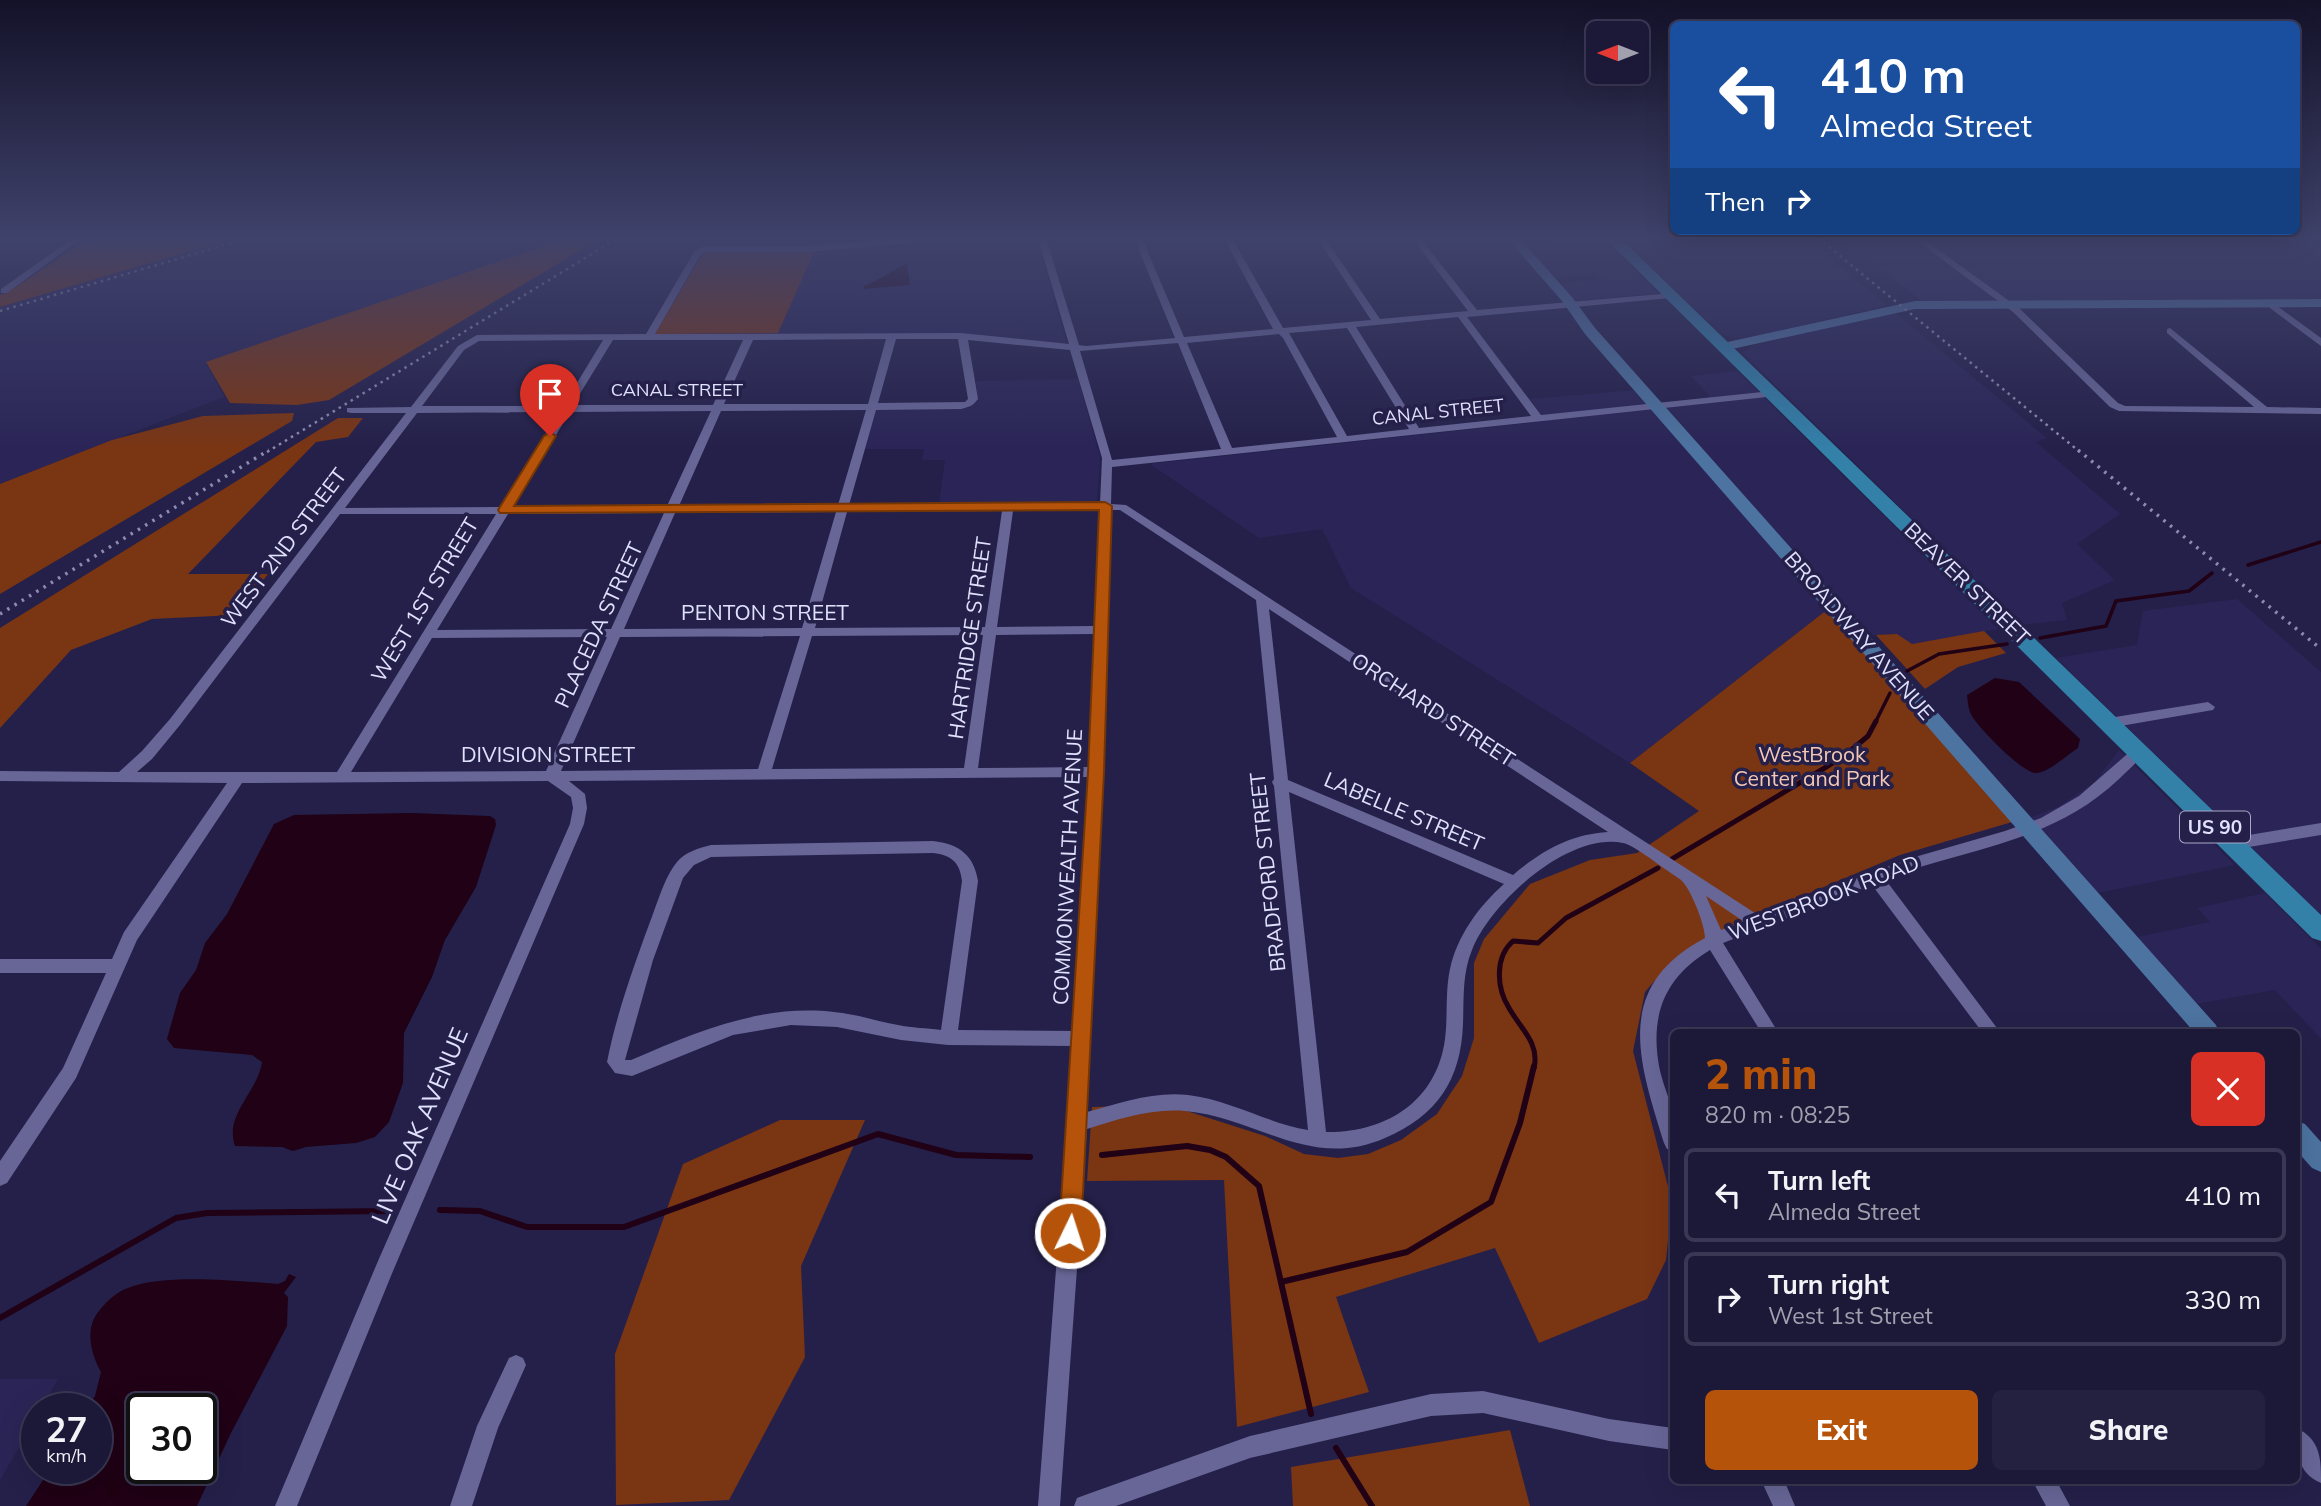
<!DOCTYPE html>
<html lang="en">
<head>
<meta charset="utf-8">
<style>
	body { margin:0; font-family:Mulish,sans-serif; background:#242140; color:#f1f3f6; height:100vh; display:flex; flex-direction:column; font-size:26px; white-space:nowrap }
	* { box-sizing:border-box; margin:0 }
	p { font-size:23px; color:#a0a0ae }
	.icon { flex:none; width:38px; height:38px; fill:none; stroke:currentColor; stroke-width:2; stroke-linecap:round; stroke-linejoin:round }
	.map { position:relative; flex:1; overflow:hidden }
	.panel { position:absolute; left:1670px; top:1029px; width:630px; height:455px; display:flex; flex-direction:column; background:#1b1838; border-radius:10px; box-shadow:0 7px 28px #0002,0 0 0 2px #393753 }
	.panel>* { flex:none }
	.hud { position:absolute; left:1670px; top:21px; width:630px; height:214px; border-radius:10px; box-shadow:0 7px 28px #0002,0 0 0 2px #393753; background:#1a4fa0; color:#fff; overflow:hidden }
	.needle { width:46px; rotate:270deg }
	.controls { position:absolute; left:1586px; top:21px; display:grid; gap:14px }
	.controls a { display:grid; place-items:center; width:63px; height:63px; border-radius:10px; background:#1b1838; box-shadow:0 7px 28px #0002,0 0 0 2px #393753; font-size:35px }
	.speed { position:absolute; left:21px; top:1393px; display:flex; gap:14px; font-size:35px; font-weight:700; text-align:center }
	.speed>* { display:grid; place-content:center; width:91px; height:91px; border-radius:50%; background:#1b1838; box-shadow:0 7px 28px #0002,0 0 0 2px #393753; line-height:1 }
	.speed small { font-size:18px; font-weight:400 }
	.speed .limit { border:4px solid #111; border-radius:10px; background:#fff; color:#111 }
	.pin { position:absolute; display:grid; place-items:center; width:60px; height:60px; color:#fff; margin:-72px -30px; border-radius:50% 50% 50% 0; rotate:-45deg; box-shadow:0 0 7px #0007 }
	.pin .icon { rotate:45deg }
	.me { position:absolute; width:77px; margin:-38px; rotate:4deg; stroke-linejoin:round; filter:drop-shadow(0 0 5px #0008) }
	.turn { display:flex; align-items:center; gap:24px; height:147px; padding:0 35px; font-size:32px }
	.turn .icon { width:91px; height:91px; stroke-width:2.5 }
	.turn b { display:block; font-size:49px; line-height:60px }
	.then { display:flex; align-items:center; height:66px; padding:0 35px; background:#0003; gap:14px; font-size:26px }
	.round { display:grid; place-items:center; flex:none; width:74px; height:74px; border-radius:10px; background:#242140 }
	.headline { display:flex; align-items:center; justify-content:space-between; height:119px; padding:0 35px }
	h1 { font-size:42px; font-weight:800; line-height:52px; color:#b45309 }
	.primary-button { display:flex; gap:14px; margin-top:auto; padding:14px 35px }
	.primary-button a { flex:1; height:80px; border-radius:10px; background:#b45309; color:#fff; font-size:28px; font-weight:800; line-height:80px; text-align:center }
	.primary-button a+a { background:#242140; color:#f1f3f6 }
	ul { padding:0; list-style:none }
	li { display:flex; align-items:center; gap:21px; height:94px; margin:0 14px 10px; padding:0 21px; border:4px solid #393753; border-radius:10px }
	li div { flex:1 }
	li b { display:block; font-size:26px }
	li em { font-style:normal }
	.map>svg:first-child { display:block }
	.built { fill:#2a2556 }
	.green { fill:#7a3513 }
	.water { fill:#200115; fill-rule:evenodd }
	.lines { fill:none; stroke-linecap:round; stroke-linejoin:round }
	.stream-far2 { stroke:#200115; stroke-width:3.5 }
	.stream-far1 { stroke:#200115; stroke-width:5 }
	.stream { stroke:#200115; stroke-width:6 }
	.street { fill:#676697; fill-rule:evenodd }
	.secondary { fill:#4d73a0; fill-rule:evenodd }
	.primary { fill:#3380a9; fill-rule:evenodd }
	.rail-far1 { stroke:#8d8cae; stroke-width:2.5; stroke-dasharray:2.5 4.5; stroke-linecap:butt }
	.rail { stroke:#8d8cae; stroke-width:3.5; stroke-dasharray:2.5 6; stroke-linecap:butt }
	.route { fill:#b45309; stroke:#753606; stroke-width:2 }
	.labels { text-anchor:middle; stroke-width:7; stroke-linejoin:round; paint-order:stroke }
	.far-street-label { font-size:18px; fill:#e0e1fd; stroke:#24204a }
	.shield { fill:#24204a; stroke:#a8a7c7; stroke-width:2 }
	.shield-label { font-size:19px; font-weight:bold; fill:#e0e1fd }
	.street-label { font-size:21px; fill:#e0e1fd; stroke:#24204a }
	.park-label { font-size:21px; fill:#f4c8b5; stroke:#24204a }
	.near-street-label { font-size:24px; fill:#e0e1fd; stroke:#24204a }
</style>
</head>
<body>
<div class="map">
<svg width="2321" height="1506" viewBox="0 0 2321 1506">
	<rect width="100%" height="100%" fill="#24204a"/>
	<!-- built -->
	<g class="built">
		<polygon points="235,238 558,238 538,248 206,363 224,397 0,484 0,307"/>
		<polygon points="626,238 795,238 795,247 616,244"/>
		<polygon points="960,238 1036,238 1067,344 945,333 778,333 815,250"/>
		<polygon points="1588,238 1601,238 1658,293 1575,301 1560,284 1601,279 1596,274 1554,278 1524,244"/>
		<polygon points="1620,238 1804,238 1887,305 1770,333 1743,338 1729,337 1719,332"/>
		<polygon points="1841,238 1921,238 1924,240 2321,238 2321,301 1922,301"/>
		<polygon points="1894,312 2047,438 2036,442 2120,514 2077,544 2115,580 2062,603 2067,620 2021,625 1742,353 1751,346"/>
		<polygon points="1737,371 1999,629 1912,644 1876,635 1866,636 1660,403 1710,397 1691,376"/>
		<polygon points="1078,379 1100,457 1097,503 939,504 945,460 922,460 924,449 863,449 874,410 968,408 978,401 976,381"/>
		<polygon points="1637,390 1828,609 1630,763 1351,588 1322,529 1259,538 1150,464 1546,421 1530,399"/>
		<polygon points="2237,599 2321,672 2321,915 2056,658 2137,645 2143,611"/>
		<polygon points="2119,750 2235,865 2098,893 2029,818 2058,807 2094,783"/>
		<polygon points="2265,893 2321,949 2321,1039 2275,990 2196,1004 2137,937 2210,922 2197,908"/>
		<polygon points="0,1379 58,1379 41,1409 37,1409 37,1417 0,1480"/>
	</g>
	<!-- green -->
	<g class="green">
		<polygon points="89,238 235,238 0,307 0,295 7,293"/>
		<polygon points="558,238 601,238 329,400 297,405 230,403 206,362 538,248"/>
		<polygon points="707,246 815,250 778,333 655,334"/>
		<polygon points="294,413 292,421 0,594 0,484 112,440 203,416"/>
		<polygon points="338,418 363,418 348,437 316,442 188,574 268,574 236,615 152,619 71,650 0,728 0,628"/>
		<polygon points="1828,609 2012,822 1900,855 1710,935 1669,964 1645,992 1633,1051 1672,1202 1666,1260 1647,1299 1539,1343 1495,1248 1336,1297 1369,1392 1237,1427 1224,1180 1087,1181 1092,1107 1168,1105 1265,1136 1304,1154 1338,1158 1368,1154 1401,1140 1437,1114 1462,1076 1474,1038 1474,963 1484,939 1530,884 1590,860 1637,853 1699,811 1630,763"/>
		<polygon points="1984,631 2006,653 1958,667 1925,689 1876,635 1897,634 1912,644"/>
		<polygon points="780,1120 865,1120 801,1266 805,1357 729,1500 616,1505 615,1354 683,1164"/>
		<polygon points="1510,1430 1530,1506 1293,1506 1291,1467"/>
	</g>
	<!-- water -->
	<g class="water">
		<path d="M907 264 910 285 863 289 864 286C878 282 900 265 907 264Z"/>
		<path d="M1995 678 2019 682 2080 739 2078 748C2067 755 2048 773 2036 773 2022 773 1979 728 1972 716 1968 709 1968 702 1967 695Z"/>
		<path d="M412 813 490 816 495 819 496 825 476 887 445 940 432 977 404 1033 403 1083 389 1122 375 1137 356 1143 306 1147 293 1151 282 1147 235 1146C224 1114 258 1092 262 1062L252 1055 174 1048 167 1039 180 993 196 970 205 943 227 914 274 824 294 815Z"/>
		<path d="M289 1274 296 1277 284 1293 288 1297 287 1326 231 1433 197 1506H26L51 1468H96V1409H86L95 1396 101 1372C91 1354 84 1329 99 1311 106 1302 116 1292 128 1288 164 1273 238 1281 278 1284L285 1281ZM142 1409H201V1468H142Z"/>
	</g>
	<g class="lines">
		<!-- stream-far2 -->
		<g class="stream-far2">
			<polyline points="2248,565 2321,542"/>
			<polyline points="2040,638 2106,626 2116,601 2189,591 2212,573"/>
			<polyline points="1907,671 1939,654 2007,644"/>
			<polyline points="1875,723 1890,693"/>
		</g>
		<!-- stream-far1 -->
		<g class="stream-far1">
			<polyline points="1672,859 1843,757 1868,736 1876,721"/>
			<path d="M1534 1068C1540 1043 1520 1028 1509 1008 1496 987 1495 957 1513 941L1538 943 1566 918 1658 868"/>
		</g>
		<!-- stream -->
		<g class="stream">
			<polyline points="1102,1155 1187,1146 1210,1150 1226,1157 1259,1186 1311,1414"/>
			<polyline points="440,1210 480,1211 527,1227 624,1227 878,1134 956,1155 1030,1157"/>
			<polyline points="1281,1282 1407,1252 1491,1202 1520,1123 1534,1066"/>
			<polyline points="0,1318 176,1218 207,1213 391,1211"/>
			<polyline points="1336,1448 1372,1506"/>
		</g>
		<!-- street -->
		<g class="street">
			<polygon points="73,238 82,238 7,293 1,293 1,289"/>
			<path d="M906 238H940L936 241 804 252H706L701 254 655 334 961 333 1069 344 1038 238H1046L1079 345 1086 346 1175 338 1134 238H1142L1184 337 1273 329 1224 238H1232L1283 328 1371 320 1317 238H1325L1380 319 1468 311 1412 238H1420L1477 310 1673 293 1675 295 1670 298 1467 317 1541 415 1772 391 1777 394 1776 396 1112 467 1111 504 1126 505 1758 915 1908 859 2005 831 2041 818 2079 796 2133 749H2143L2145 752C2138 762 2128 770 2119 779 2050 844 1969 847 1885 879L2000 1032H1982L1872 885 1723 943 1778 1032H1761L1710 950C1665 977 1650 1014 1659 1066 1662 1082 1669 1097 1673 1113 1675 1125 1673 1139 1673 1151L1667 1149 1664 1143C1639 1062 1612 987 1705 938 1705 925 1691 889 1681 880 1677 877 1672 874 1668 871 1657 864 1634 845 1623 843 1568 832 1490 903 1472 950 1462 974 1464 999 1463 1024 1461 1080 1437 1116 1385 1138 1310 1171 1256 1117 1185 1111 1152 1108 1118 1119 1087 1129L1060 1506H1038L1073 1046 948 1045 901 1040 837 1027 791 1025 733 1035 632 1076 615 1073 607 1062C617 1011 636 960 654 911 660 895 666 875 677 862 685 852 699 848 711 845L933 841C959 844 974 855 978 881L958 1030 1074 1031 1089 777 569 781 585 794 587 808 584 824 393 1271 297 1506H275L378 1261 570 824 573 808 571 797 548 781 242 783 137 940 76 1078 7 1183 0 1186V1161L63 1068 106 973H0V959H112L124 932 227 783 0 781V771L119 772 142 751 170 719 406 413H351L347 412V408L411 407 458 346 477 335 646 334 694 252 701 247 804 246ZM1458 317 1531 416 1419 428 1356 327ZM1347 328 1409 429 1347 436 1289 333ZM1279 334 1283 338 1337 437 1232 448 1187 343ZM886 339 868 404H724L753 340ZM896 339H958L968 399 965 402 878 403ZM603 340 563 406H422L464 350 479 341ZM613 340H743L713 405H573ZM968 340 1070 350 1102 458 1100 504 849 505 876 410 961 409C969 407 973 406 978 399ZM1178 343 1221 449 1112 460 1080 351ZM866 410 838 505 679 506 721 411ZM711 411 667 506 512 507 570 412ZM559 412 500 507 345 508 417 413ZM1111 510H1120L1256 600 1274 779 1272 782 1274 786 1308 1130C1267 1123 1230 1100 1188 1095 1154 1091 1120 1103 1087 1112L1103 772ZM1002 511 985 627 815 628 847 512ZM1013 511H1099L1095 626 997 627ZM836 512 802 628 624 629 675 513ZM664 513 611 629 437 630 508 514ZM340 514H496L337 772H137L152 759 180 725ZM1269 609 1608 832C1571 834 1541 851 1513 875L1288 780ZM1094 634 1089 767 978 768 996 635ZM983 635 964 768 772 769 812 636ZM800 636 758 769 561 771 620 637ZM607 637 546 771 351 772 432 638ZM1289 792 1504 884C1479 906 1457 936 1450 969 1445 992 1448 1016 1445 1039 1437 1101 1386 1133 1326 1132ZM933 853C952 855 960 863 962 881L941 1030C926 1028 912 1028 898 1025 876 1021 856 1014 834 1012 760 1004 697 1032 631 1060H625L653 960 683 878 694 865 711 857ZM1706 896 1743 921 1721 930Z"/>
			<polygon points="1913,238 1922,238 2019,308 2118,403 2125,406 2254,407 2167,333 2167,329 2170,328 2267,407 2321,408 2321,414 2119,411 2110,407 2013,312"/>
			<polygon points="2269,300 2321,338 2321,346 2266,305 2264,303"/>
			<polygon points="2208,702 2215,707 2213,710 2109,728 2102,723 2109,718"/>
			<polygon points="2321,823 2321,835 2231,850 2226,848 2224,844 2226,840 2231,838"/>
			<polygon points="516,1355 523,1358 526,1365 498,1428 472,1506 450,1506 477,1426 509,1358"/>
			<polygon points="1483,1391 1609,1419 1673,1428 1673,1450 1609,1441 1483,1413 1431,1416 1250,1458 1116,1506 1074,1506 1077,1498 1085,1495 1250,1436 1431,1394"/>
			<path d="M2296 1428C2321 1439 2321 1460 2321 1483 2297 1473 2296 1451 2296 1428Z"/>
			<polygon points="1761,1480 1784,1480 1795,1506 1773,1506"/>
			<polygon points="2032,1480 2056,1480 2070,1506 2046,1506"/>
		</g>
		<!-- secondary -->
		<g class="secondary">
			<polygon points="1507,238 1519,238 1572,297 1595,328 2216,1025 2219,1032 2194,1032 1585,334 1562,301"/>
			<polygon points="2321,299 2321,307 1915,309 1723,351 1716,347 1723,343 1915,301"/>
			<polygon points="2296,1121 2305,1124 2321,1142 2321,1172 2312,1168 2296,1150"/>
		</g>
		<!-- primary -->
		<polygon class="primary" points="1605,238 1620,238 2321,915 2321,941 2312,938"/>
		<!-- rail-far1 -->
		<g class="rail-far1">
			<polyline points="1818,238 2080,452"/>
			<polyline points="0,311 249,238"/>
			<polyline points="267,452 618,238"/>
		</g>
		<!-- rail -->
		<g class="rail">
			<polyline points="2078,450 2321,649"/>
			<polyline points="0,614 269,450"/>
		</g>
	</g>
	<!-- sky -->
	<linearGradient id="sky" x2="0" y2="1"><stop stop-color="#141229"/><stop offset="0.53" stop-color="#3f426b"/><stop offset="1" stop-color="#3f426b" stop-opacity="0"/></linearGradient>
	<rect width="2321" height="449" fill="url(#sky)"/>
	<!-- route -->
	<polygon class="route" points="550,432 556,436 514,506 1105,502 1112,506 1104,772 1081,1233 1077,1240 1070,1243 1062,1240 1059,1233 1088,772 1099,510 500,513 498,510 544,436"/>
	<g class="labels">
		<!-- far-street labels -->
		<g class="far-street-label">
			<text x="677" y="396">CANAL STREET</text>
			<text transform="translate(1438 412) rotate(-6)" y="6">CANAL STREET</text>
		</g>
		<!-- shield labels -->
		<rect class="shield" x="2180" y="811.5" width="70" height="31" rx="5"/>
		<g class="shield-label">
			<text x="2215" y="834">US 90</text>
		</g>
		<!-- street labels -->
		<g class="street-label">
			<text transform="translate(284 548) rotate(-53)" y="7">WEST 2ND STREET</text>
			<text transform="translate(1967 584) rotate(44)" y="7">BEAVER STREET</text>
			<text transform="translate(425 600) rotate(-59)" y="7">WEST 1ST STREET</text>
			<text x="765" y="620">PENTON STREET</text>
			<text transform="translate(599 625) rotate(-65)" y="7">PLACEDA STREET</text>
			<text transform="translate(1859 636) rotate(49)" y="7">BROADWAY AVENUE</text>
			<text transform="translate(970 638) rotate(-82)" y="7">HARTRIDGE STREET</text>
			<text transform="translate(1433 710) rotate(33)" y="7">ORCHARD STREET</text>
			<text x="548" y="762">DIVISION STREET</text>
			<text transform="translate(1404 812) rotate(23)" y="7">LABELLE STREET</text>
			<text transform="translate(1068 867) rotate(-87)" y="7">COMMONWEALTH AVENUE</text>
			<text transform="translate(1268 872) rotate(-96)" y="7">BRADFORD STREET</text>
			<text transform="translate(1824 898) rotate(-21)" y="7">WESTBROOK ROAD</text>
		</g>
		<!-- park labels -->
		<g class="park-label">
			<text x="1812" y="762">WestBrook<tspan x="1812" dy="24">Center and Park</tspan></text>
		</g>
		<!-- near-street labels -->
		<g class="near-street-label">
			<text transform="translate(420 1126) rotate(-67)" y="8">LIVE OAK AVENUE</text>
		</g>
	</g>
</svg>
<div class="controls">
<a><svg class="needle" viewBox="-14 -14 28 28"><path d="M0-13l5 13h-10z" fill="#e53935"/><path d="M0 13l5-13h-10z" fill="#a0a0ae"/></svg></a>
</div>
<div class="speed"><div>27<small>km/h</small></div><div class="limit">30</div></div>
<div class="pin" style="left:550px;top:436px;background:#d93025"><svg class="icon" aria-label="arrive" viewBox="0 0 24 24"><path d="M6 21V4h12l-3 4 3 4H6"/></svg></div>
<svg class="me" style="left:1070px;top:1233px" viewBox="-20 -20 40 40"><circle r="17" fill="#b45309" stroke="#fff" stroke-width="3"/><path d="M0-11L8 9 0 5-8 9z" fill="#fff"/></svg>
<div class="hud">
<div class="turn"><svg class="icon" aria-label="left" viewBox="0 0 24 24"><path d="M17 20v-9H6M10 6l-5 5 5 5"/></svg><div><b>410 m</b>Almeda Street</div></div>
<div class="then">Then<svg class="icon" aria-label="right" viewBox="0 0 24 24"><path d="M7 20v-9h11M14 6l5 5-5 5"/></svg></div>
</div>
<section class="panel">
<div class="headline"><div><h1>2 min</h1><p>820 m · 08:25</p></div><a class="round" style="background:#d93025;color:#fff"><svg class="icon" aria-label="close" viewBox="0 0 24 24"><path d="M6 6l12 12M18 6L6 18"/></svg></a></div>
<ul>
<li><svg class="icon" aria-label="left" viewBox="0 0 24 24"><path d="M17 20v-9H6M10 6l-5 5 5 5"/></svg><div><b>Turn left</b><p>Almeda Street</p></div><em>410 m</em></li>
<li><svg class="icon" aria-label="right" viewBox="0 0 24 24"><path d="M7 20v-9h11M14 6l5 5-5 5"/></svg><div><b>Turn right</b><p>West 1st Street</p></div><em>330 m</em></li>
</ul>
<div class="primary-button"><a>Exit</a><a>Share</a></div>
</section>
</div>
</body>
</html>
